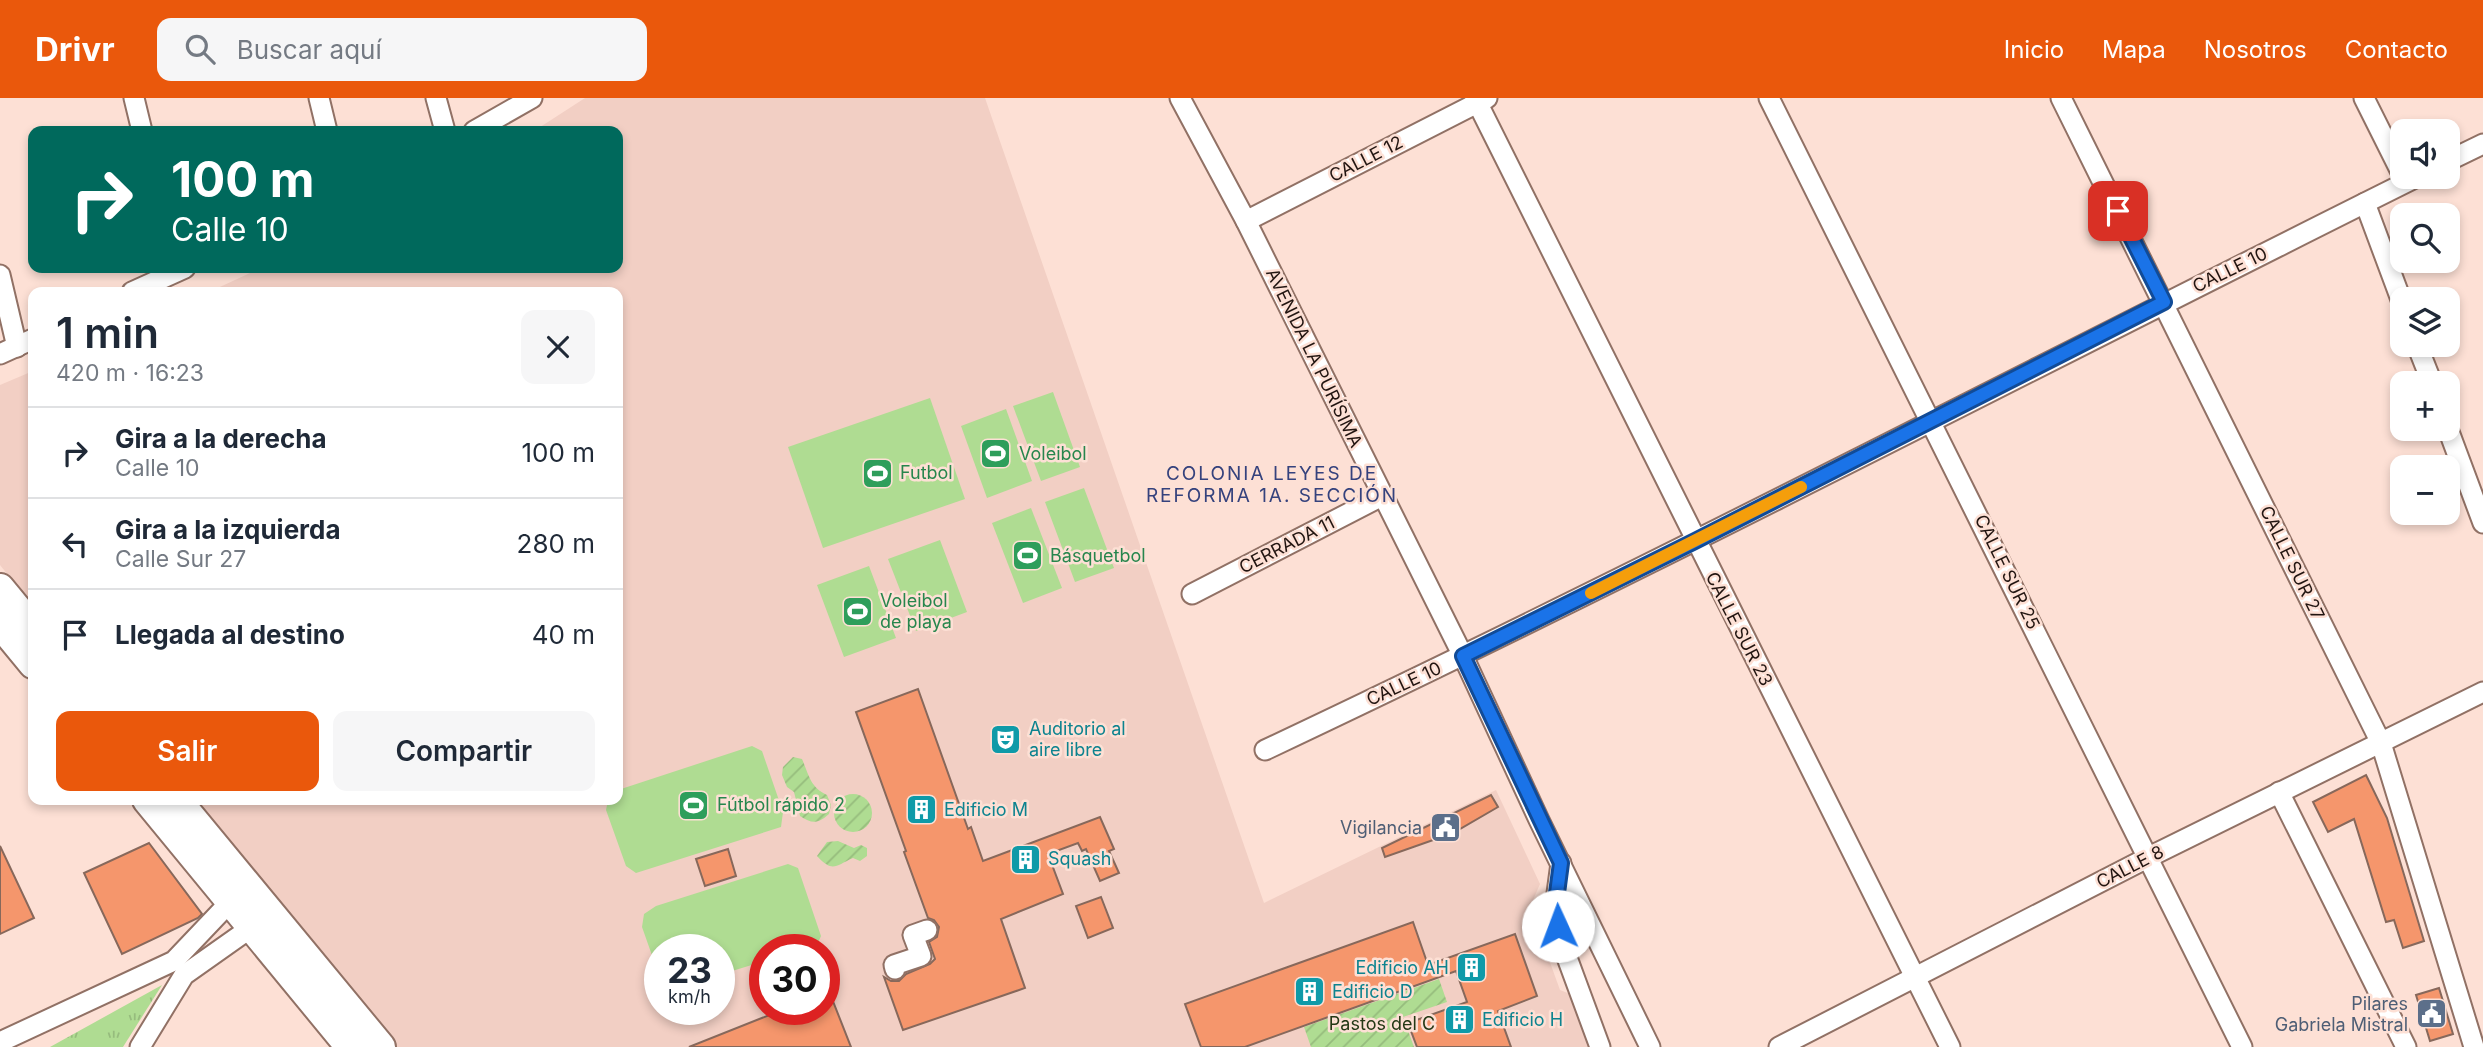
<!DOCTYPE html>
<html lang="es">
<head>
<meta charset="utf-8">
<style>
	body { margin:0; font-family:Inter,sans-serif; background:#f6f6f7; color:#1f2937; height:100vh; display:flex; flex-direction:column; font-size:26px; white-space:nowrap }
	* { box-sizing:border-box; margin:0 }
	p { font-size:23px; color:#747a83 }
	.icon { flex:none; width:38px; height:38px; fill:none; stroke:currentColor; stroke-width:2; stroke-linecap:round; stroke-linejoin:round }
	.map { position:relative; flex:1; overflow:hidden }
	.drawer { position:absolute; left:28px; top:189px; width:595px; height:518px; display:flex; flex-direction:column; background:#fff; border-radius:14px; box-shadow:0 4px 10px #0003 }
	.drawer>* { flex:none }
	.top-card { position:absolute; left:28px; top:28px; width:595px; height:147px; border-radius:14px; box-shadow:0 4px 10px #0003; background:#00695c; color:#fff; overflow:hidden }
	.controls { position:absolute; left:2390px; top:21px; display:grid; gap:14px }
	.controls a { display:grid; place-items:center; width:70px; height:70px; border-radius:14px; background:#fff; box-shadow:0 4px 10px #0003; font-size:35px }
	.speed { position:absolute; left:644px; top:836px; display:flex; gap:14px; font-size:35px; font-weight:700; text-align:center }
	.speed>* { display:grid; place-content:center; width:91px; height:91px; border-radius:50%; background:#fff; box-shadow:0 4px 10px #0003; line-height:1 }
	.speed small { font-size:18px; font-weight:400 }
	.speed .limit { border:10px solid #d22; background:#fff; color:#111 }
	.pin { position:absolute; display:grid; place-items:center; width:60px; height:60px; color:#fff; margin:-30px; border-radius:14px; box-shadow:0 4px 10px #0006 }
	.me { position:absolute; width:77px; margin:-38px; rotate:358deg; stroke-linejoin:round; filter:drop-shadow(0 0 5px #0008) }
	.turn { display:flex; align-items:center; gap:24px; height:147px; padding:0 28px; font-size:32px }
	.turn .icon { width:91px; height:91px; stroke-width:2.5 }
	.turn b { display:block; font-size:49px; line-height:60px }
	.round { display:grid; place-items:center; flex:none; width:74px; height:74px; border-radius:14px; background:#f6f6f7 }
	.overview { display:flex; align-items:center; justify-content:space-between; height:119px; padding:0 28px }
	h1 { font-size:42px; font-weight:600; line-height:52px }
	.action { display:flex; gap:14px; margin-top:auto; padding:14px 28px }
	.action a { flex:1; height:80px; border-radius:14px; background:#ea580c; color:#fff; font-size:28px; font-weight:600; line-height:80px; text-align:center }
	.action a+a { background:#f6f6f7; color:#1f2937 }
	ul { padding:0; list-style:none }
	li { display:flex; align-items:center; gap:21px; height:91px; padding:0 28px; border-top:2px solid #e0e1e3 }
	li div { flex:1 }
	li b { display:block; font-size:26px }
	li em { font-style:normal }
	header { display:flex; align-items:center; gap:42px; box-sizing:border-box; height:98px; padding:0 35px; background:#ea580c; color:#fff }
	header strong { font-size:33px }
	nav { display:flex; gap:38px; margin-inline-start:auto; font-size:24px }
	.search { width:490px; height:63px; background:#f6f6f7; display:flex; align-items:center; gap:18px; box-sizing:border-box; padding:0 24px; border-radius:14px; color:#747a83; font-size:26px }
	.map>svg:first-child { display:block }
	.built { fill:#f2cfc4; fill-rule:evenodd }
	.grass { fill:url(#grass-tufts) }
	.garden { fill:url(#garden-furrows) }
	.pitch { fill:#afdc92 }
	.building { fill:#f5966c; stroke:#87685b; stroke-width:2 }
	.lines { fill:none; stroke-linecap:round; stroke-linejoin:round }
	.street-casing { stroke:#917165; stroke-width:23 }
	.secondary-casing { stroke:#917165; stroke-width:32 }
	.street { stroke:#fff; stroke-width:19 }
	.secondary { stroke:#fff; stroke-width:28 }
	.route-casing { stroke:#114b97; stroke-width:18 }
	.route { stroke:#1a73e8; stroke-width:12 }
	.slow { stroke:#f59e0b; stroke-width:12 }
	.labels { text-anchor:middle; stroke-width:5; stroke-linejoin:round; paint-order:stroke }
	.street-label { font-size:18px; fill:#221511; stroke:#fde0d5 }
	.leisure-label { font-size:18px; fill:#27864d; stroke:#fde0d5; text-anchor:start }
	.culture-label { font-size:18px; fill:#0d838f; stroke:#fde0d5; text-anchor:start }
	.service-label { font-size:18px; fill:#4e5e75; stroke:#fde0d5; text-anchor:end }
	.park-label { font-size:18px; fill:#243815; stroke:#fde0d5 }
	.neighbourhood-label { font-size:19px; letter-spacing:2px; fill:#35427d; stroke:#fde0d5 }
</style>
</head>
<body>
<header>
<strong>Drivr</strong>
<div class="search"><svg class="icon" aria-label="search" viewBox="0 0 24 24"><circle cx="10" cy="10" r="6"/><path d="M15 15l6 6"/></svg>Buscar aquí</div>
<nav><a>Inicio</a><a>Mapa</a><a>Nosotros</a><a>Contacto</a></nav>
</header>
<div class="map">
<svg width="2483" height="949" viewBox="0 0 2483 949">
	<defs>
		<pattern id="grass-tufts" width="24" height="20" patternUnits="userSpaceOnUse" patternTransform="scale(1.75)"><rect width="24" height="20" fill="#afdc92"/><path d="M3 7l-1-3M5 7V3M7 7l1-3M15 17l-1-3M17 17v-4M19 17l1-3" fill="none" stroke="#96bc7d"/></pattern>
		<pattern id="garden-furrows" width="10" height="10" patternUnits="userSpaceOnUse" patternTransform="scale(1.75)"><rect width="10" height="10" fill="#afdc92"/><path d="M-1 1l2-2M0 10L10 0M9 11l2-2" fill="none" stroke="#96bc7d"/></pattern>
	</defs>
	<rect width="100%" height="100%" fill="#fde0d5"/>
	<!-- built -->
	<g class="built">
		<path d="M585 0H985L1264 805 1496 692 1540 786 1530 809 1560 892 1575 898 1592 949H395L192 702H618V194H209L261 170H618V33H534ZM660 852H719V912H660ZM765 852H824V912H765Z"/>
		<polygon points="33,273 33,508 0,467 0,287"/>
	</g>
	<!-- grass -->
	<polygon class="grass" points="162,887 123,949 50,949"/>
	<!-- garden -->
	<g class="garden">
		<path d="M793 659 802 661C809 677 810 689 827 697L831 707 829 716C818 726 812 726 800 718L794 694 787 689 782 677 783 669Z"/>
		<circle cx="853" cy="715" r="19"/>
		<path d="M838 743 854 750 861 747 867 750V758L860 763 853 760C835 768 833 775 817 758L827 744Z"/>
		<polygon points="1439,881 1447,904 1403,919 1414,949 1311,949 1304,929"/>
	</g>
	<!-- pitch -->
	<g class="pitch">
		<polygon points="1053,294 1080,369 1041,383 1013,308"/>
		<polygon points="930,300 965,401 823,450 788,349"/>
		<polygon points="1006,311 1032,383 987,400 961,328"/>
		<polygon points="1084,390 1114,470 1075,484 1045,404"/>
		<polygon points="1031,410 1062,490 1023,505 992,425"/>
		<polygon points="940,442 967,514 916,533 888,461"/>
		<polygon points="869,468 896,540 844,559 817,487"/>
		<polygon points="752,648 762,653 783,714 781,729 636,775 626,768 606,712 608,702 618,702 618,692"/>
		<polygon points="788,766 798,770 821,838 817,847 800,852 765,852 765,863 719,877 719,852 660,852 660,880 642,829 644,816 656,808"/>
	</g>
	<!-- building -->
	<g class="building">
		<polygon points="918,591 968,731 971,729 983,763 1100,719 1114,751 1109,753 1119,775 1100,783 1086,751 1082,753 1078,745 1048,756 1063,796 1001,821 1025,890 903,932 884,879 891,883 899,883 906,876 930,866 935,861 929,844 937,839 939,829 934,822 928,820 904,754 906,753 856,614"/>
		<polygon points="2366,677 2387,720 2424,843 2403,850 2394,822 2386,824 2354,721 2328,734 2313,704"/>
		<polygon points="1491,697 1498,709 1453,735 1385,759 1382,750"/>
		<polygon points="149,745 202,816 198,820 122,856 84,775"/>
		<polygon points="0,748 34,820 0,836"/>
		<polygon points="728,751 736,778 705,788 696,761"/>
		<polygon points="1101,799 1113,830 1088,840 1076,808"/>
		<polygon points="1413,824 1428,867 1515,836 1537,898 1498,913 1511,949 1417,949 1408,925 1467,904 1456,873 1245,949 1201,949 1185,906"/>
		<polygon points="825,883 851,949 689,949 782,912 824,912"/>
		<polygon points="2439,890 2453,936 2430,943 2416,897"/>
	</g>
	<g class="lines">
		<defs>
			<g id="street">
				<polyline points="134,0 142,33"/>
				<polyline points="319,0 327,33"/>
				<polyline points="436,0 445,33"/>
				<polyline points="1180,0 1246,123 1463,558 1539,722 1650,949"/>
				<polyline points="1475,0 1950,949"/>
				<polyline points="1769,0 2242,949"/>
				<polyline points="2061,0 2381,645 2474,949"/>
				<polyline points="2364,0 2403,78"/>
				<polyline points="474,33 532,0"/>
				<polyline points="2448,63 2483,46"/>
				<polyline points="2365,105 2403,207"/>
				<polyline points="1246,123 1487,0"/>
				<polyline points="0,177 17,249"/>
				<polyline points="132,194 185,170"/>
				<polyline points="2417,247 2432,285"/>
				<polyline points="0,256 33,241"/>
				<polyline points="2448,331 2483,425"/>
				<polyline points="1192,496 1382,398"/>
				<path d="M1265 652C1653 469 2033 270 2417 79"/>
				<polyline points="2279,694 2406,949"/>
				<polyline points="1561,765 1555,810 1562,846 1600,949"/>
				<polyline points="895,871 894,867 921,858 913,837 927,832"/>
				<polyline points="0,944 174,863 231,803 235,792"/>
				<polyline points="140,949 184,877 252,829 257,821"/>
				<polyline points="1779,949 2149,759 2483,594"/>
			</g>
			<g id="secondary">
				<polyline points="0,490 33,530"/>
				<polyline points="0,526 33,566"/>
				<polyline points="147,702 350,949"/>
				<polyline points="177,702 381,949"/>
			</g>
		</defs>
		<!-- street casing -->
		<use href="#street" class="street-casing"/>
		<!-- secondary casing -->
		<use href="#secondary" class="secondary-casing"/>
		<!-- street -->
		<use href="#street" class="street"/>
		<!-- secondary -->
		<use href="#secondary" class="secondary"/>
	</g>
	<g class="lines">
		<defs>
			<polyline id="route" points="1558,828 1555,810 1561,765 1463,558 1695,443 2164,204 2118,113"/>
		</defs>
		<!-- route casing -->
		<use href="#route" class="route-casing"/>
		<!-- route -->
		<use href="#route" class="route"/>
		<!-- slow -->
		<polyline class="slow" points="1591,495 1801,389"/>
	</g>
	<!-- icons -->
	<defs>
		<symbol id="stadium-square" viewBox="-11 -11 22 22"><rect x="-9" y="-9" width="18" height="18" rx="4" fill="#2e9e5b" stroke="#fde0d5"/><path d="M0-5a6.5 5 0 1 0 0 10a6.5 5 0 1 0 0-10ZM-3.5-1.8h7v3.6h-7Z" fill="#fff"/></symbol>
		<symbol id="theatre-square" viewBox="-11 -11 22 22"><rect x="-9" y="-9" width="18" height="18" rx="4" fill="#0f9aa8" stroke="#fde0d5"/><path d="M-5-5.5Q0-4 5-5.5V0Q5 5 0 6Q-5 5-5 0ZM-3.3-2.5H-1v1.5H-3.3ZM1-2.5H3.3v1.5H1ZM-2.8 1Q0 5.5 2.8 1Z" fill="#fff"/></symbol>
		<symbol id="building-square" viewBox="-11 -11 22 22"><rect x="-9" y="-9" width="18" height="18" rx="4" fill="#0f9aa8" stroke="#fde0d5"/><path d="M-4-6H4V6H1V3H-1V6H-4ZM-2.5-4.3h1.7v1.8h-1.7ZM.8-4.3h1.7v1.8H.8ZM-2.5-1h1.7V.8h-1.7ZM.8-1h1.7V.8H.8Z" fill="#fff"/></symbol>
		<symbol id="civic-square" viewBox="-11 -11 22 22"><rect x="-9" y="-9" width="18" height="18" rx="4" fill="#5c6f8a" stroke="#fde0d5"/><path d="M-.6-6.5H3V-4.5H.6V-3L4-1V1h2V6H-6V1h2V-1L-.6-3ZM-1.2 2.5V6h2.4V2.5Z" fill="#fff"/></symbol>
	</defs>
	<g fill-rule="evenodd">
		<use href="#stadium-square" x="978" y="338" width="35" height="35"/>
		<use href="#stadium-square" x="860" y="358" width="35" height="35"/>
		<use href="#stadium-square" x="1010" y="440" width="35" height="35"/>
		<use href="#stadium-square" x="840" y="496" width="35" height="35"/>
		<use href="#theatre-square" x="988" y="624" width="35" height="35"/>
		<use href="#stadium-square" x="676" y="690" width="35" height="35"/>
		<use href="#building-square" x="904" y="694" width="35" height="35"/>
		<use href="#civic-square" x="1428" y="712" width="35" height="35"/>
		<use href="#building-square" x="1008" y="744" width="35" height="35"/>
		<use href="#building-square" x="1454" y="852" width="35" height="35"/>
		<use href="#building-square" x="1292" y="876" width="35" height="35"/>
		<use href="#civic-square" x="2414" y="898" width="35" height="35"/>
		<use href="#building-square" x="1442" y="904" width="35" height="35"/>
	</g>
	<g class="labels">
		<!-- street labels -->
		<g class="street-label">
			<text transform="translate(1366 61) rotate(-27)" y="6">CALLE 12</text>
			<text transform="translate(2230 172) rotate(-26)" y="6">CALLE 10</text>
			<text transform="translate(1314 260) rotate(64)" y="6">AVENIDA LA PURÍSIMA</text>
			<text transform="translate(1287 447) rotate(-27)" y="6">CERRADA 11</text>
			<text transform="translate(2292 465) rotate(64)" y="6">CALLE SUR 27</text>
			<text transform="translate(2007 474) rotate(64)" y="6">CALLE SUR 25</text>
			<text transform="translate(1739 531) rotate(63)" y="6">CALLE SUR 23</text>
			<text transform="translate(1404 586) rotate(-25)" y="6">CALLE 10</text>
			<text transform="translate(2130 769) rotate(-27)" y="6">CALLE 8</text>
		</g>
		<!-- leisure labels -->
		<g class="leisure-label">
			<text x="1019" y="362">Voleibol</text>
			<text x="900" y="381">Futbol</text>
			<text x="1050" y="464">Básquetbol</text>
			<text x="880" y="509">Voleibol<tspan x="880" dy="21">de playa</tspan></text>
			<text x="717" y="713">Fútbol rápido 2</text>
		</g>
		<!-- culture labels -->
		<g class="culture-label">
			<text x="1029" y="637">Auditorio al<tspan x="1029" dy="21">aire libre</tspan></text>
			<text x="944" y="718">Edificio M</text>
			<text x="1048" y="767">Squash</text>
			<text x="1449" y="876" text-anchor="end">Edificio AH</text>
			<text x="1332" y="900">Edificio D</text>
			<text x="1482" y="928">Edificio H</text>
		</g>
		<!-- service labels -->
		<g class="service-label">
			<text x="1422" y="736">Vigilancia</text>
			<text x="2408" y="912">Pilares<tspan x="2408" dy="21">Gabriela Mistral</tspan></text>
		</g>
		<!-- park labels -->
		<g class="park-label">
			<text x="1382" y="932">Pastos del C</text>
		</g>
		<!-- neighbourhood labels -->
		<g class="neighbourhood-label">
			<text x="1272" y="382">COLONIA LEYES DE<tspan x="1272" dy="22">REFORMA 1A. SECCIÓN</tspan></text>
		</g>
	</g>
</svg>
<div class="controls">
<a><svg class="icon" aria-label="sound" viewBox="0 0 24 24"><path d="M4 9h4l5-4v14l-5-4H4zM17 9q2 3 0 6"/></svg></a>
<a><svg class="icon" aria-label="search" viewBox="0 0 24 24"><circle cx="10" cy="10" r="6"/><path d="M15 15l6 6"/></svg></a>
<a><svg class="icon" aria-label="layers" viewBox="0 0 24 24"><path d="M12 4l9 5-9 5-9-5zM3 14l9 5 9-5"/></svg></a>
<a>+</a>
<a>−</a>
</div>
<div class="speed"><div>23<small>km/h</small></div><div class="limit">30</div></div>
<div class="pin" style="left:2118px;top:113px;background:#d93025"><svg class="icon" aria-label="arrive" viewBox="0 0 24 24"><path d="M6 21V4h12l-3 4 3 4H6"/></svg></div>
<svg class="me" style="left:1558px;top:828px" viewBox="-20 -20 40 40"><circle r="19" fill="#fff"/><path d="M0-13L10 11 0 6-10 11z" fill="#1a73e8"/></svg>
<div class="top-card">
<div class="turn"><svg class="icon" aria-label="right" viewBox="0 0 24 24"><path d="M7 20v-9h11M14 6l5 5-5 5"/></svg><div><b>100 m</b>Calle 10</div></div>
</div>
<section class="drawer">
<div class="overview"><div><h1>1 min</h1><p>420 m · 16:23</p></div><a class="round"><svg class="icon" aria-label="close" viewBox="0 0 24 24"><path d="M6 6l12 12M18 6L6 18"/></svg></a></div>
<ul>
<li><svg class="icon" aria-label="right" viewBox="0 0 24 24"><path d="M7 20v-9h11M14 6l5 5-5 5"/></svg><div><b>Gira a la derecha</b><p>Calle 10</p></div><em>100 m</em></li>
<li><svg class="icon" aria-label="left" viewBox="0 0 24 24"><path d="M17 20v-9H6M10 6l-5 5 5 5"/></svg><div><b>Gira a la izquierda</b><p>Calle Sur 27</p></div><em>280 m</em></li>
<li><svg class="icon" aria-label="arrive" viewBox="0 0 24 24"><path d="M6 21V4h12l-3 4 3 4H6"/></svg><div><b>Llegada al destino</b></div><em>40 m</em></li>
</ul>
<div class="action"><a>Salir</a><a>Compartir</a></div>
</section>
</div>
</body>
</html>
